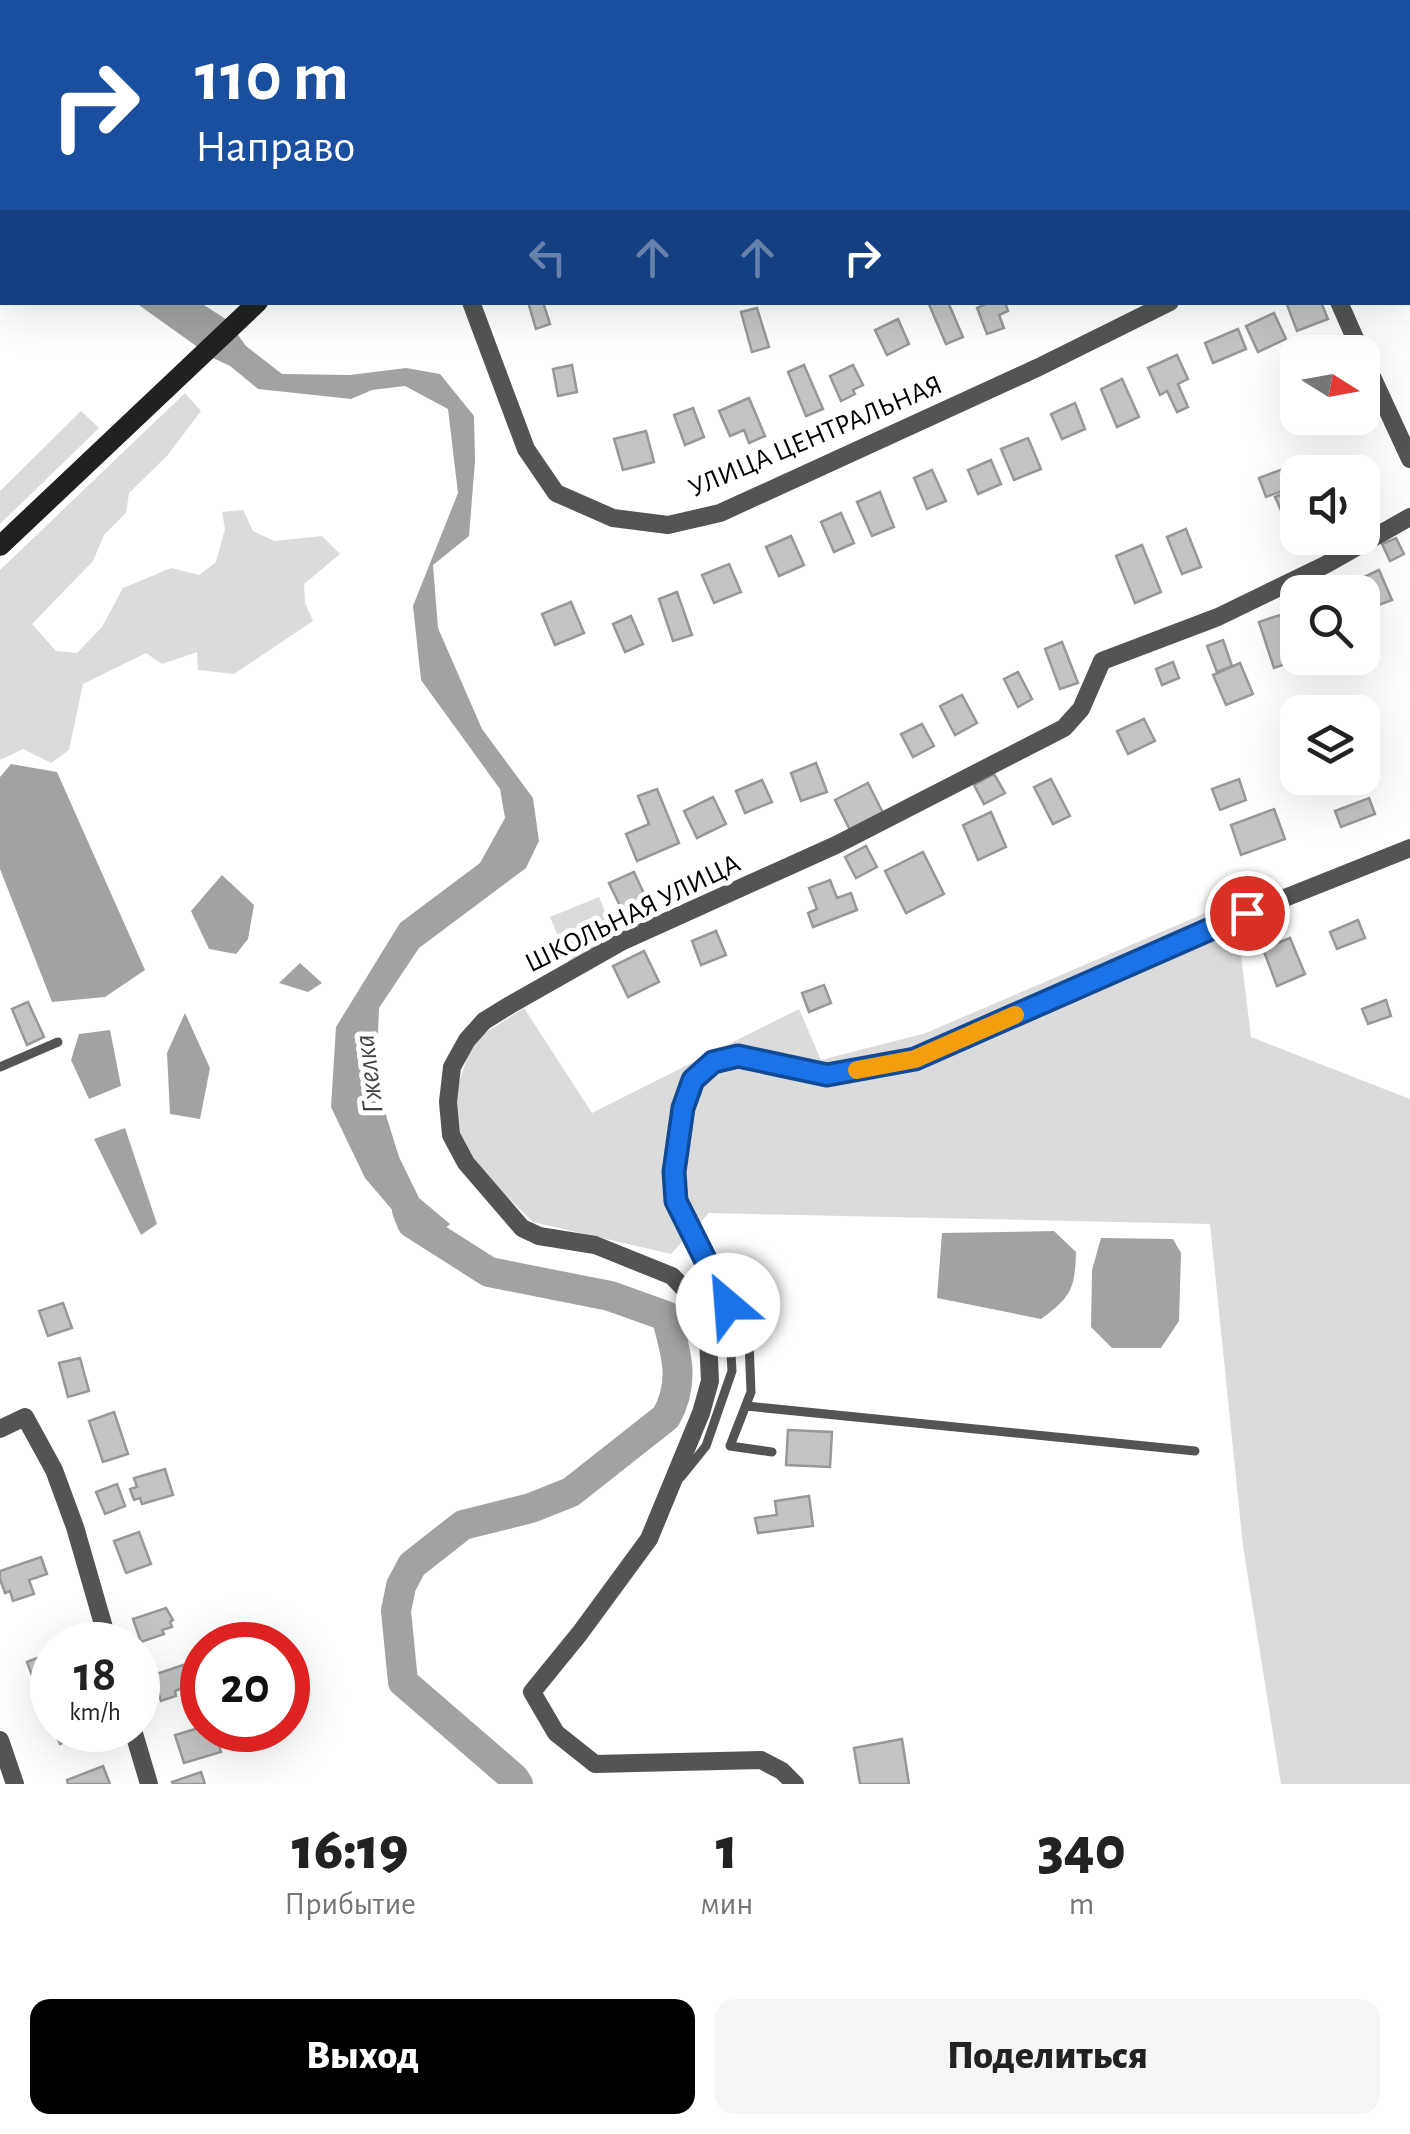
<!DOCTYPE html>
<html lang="ru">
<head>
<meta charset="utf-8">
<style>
	body { margin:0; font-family:"Alegreya Sans",sans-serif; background:#f6f6f6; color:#222; height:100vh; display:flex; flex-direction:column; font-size:38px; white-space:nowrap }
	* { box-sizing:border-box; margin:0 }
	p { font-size:32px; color:#767676 }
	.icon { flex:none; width:55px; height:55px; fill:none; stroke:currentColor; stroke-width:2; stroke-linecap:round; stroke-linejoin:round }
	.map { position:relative; height:1784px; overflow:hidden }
	.side { display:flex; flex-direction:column; background:#fff; flex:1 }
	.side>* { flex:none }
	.hud { position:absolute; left:0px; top:0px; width:1410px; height:305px; box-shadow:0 10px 40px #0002; background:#1a4fa0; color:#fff; overflow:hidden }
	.needle { width:65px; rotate:101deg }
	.fabs { position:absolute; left:1280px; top:335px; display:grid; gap:20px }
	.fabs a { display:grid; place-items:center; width:100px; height:100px; border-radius:20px; background:#fff; box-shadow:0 10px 40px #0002; font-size:50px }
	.speed { position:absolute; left:30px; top:1622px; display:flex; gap:20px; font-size:50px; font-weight:700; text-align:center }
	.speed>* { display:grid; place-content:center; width:130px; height:130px; border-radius:50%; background:#fff; box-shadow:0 10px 40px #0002; line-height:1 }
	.speed small { font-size:25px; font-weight:400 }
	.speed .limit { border:15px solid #d22; background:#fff; color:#111 }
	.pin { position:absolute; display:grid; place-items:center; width:85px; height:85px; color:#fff; margin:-42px; border:5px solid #fff; border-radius:50%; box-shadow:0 2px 10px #0007 }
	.me { position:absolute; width:110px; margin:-55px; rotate:333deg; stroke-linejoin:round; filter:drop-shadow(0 0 8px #0008) }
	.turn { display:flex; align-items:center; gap:35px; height:210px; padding:0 30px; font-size:45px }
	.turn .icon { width:130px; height:130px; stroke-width:2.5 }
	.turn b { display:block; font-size:70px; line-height:85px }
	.lanes { display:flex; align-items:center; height:95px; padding:0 30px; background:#0003; justify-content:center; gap:50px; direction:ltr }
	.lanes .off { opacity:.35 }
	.eta { display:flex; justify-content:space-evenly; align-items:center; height:170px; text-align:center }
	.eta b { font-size:60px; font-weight:800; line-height:70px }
	.button { display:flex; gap:20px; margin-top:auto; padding:20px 30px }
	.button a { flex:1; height:115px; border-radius:20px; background:#000; color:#fff; font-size:40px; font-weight:800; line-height:115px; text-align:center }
	.button a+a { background:#f6f6f6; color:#222 }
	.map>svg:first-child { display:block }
	.green { fill:#dbdbdb }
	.water { fill:#a2a2a2 }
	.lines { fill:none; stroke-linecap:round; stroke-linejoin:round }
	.river { stroke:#a2a2a2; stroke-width:30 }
	.building { fill:#c4c4c4; stroke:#989898; stroke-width:2.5 }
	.lane { stroke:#545454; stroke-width:9 }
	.street { stroke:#545454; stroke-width:18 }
	.secondary { stroke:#212121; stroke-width:20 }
	.route-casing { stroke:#114b97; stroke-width:25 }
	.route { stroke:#1a73e8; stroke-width:18 }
	.slow { stroke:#f59e0b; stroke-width:18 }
	.labels { text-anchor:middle; stroke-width:10; stroke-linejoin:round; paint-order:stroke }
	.street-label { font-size:28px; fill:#000; stroke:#fff }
	.water-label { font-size:30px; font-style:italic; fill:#434343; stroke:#fff }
</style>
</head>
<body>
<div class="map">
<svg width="1410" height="1784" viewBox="0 0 1410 1784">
	<rect width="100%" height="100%" fill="#fff"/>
	<!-- green -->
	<g class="green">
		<polygon points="185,393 201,411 167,456 129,493 126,513 104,535 93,561 32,624 56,651 77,653 102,627 123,588 171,568 199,575 216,562 225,529 222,512 243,510 253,531 274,541 322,536 340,554 304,584 305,603 313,621 234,674 198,670 197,652 162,664 146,653 83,684 69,750 51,763 23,749 0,760 0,570"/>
		<polygon points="81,411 99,428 0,524 0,491"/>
		<polygon points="599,897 620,948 572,969 550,917"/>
		<polygon points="1217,908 1238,930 1251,1037 1410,1099 1410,1784 1281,1784 1243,1546 1210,1224 709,1213 671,1254 533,1222 471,1161 449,1112 473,1041 524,1008 592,1113 799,1009 821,1060 926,1033"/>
	</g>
	<!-- water -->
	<g class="water">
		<polygon points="136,303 201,303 227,320 246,346 282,374 350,375 406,368 440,374 474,416 475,461 469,536 433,565 438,628 482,729 533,798 539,841 526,868 419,948 379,1008 376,1083 399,1157 419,1198 450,1224 424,1247 365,1178 331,1107 336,1027 400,923 480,863 505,818 500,789 421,680 413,606 458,493 448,409 405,386 372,390 351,399 258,389 230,366 213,358"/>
		<polygon points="11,764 57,772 145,970 105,997 52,1002 0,869 0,777"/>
		<polygon points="222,875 254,905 248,939 236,954 209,949 191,911"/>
		<polygon points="300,963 322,983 308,992 279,983"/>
		<polygon points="185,1013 210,1068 200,1119 170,1114 167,1053"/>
		<polygon points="110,1030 121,1086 89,1099 71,1060 79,1034"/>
		<polygon points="125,1128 157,1224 141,1235 94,1139"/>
		<path d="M1054 1231 1076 1252C1075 1289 1071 1297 1041 1319L937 1298 942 1233Z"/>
		<polygon points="1101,1238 1173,1239 1181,1253 1179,1321 1161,1348 1112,1348 1091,1327 1092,1270"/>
	</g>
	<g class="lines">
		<!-- river -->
		<path class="river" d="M407 1210 412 1223 489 1272 610 1296 666 1316C676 1352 686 1382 666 1417L571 1492 531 1508 463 1525 412 1565 401 1586 396 1611 403 1682 514 1778 518 1784"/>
	</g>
	<!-- building -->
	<g class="building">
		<polygon points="528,302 543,302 550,324 536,329"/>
		<polygon points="928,302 948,302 963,337 946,344"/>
		<polygon points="990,302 1005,302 1008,311 999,315 1004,328 987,334 977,308"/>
		<polygon points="1286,302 1321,302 1328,319 1297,331"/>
		<polygon points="757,308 769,347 752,352 741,312"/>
		<polygon points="1274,313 1286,339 1258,352 1246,326"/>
		<polygon points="898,319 909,344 887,355 875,330"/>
		<polygon points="1238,329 1246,349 1213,363 1205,343"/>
		<polygon points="1177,355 1188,379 1178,384 1188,407 1177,412 1167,391 1160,395 1148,368"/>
		<polygon points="572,365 577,392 558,396 553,369"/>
		<polygon points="804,365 823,409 806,416 788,372"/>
		<polygon points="853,365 863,385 853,390 855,394 841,401 830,376"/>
		<polygon points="1122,379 1139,417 1117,427 1101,389"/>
		<polygon points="749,398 765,436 749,443 744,430 730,436 719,411"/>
		<polygon points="1075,403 1085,429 1062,439 1051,414"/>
		<polygon points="693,408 704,437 685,445 674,415"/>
		<polygon points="646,431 654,462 623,470 614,439"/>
		<polygon points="1028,438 1041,469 1014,480 1001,449"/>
		<polygon points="1343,458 1350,472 1331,472 1327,465"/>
		<polygon points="991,460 1001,484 978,494 968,470"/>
		<polygon points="1291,466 1298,485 1266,497 1259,478"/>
		<polygon points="932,470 946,501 927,509 914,478"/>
		<polygon points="1291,490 1298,503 1298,521 1288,526 1275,497"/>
		<polygon points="880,492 894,527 872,536 857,502"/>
		<polygon points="841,513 854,543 834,552 821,522"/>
		<polygon points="1186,529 1201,567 1182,574 1167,537"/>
		<polygon points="791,536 804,565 779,576 766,547"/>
		<polygon points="1396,538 1404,554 1390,561 1382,544"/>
		<polygon points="1142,545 1161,592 1135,603 1116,556"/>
		<polygon points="729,564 741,592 714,603 702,575"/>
		<polygon points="1379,570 1392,600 1376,606 1364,577"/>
		<polygon points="677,592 692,635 673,641 659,599"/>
		<polygon points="571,602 584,633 555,645 542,614"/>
		<polygon points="1280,615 1295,661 1274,668 1259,622"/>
		<polygon points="631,616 643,644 625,652 613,624"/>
		<polygon points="1223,640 1232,666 1217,672 1207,646"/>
		<polygon points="1062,642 1078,683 1060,689 1045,649"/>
		<polygon points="1173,662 1179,678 1162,685 1156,669"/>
		<polygon points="1240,663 1253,694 1226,705 1213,675"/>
		<polygon points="1018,672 1032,699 1018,707 1004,679"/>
		<polygon points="962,695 977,723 955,735 940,706"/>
		<polygon points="1144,719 1155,741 1128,754 1117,731"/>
		<polygon points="922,724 934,746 913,757 901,734"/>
		<polygon points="816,763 827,792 801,801 791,773"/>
		<polygon points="994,774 1005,793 984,804 974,785"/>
		<polygon points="1051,779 1070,816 1053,824 1034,787"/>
		<polygon points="1239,779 1246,800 1220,810 1212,789"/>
		<polygon points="762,780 772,802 745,813 736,791"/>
		<polygon points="868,783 885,817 852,834 835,800"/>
		<polygon points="657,789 679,843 637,861 626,834 649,824 638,796"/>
		<polygon points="713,797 726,824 697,838 684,811"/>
		<polygon points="1369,798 1375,814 1341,827 1335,811"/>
		<polygon points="1274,809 1285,839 1241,855 1231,825"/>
		<polygon points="991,812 1006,847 978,860 963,825"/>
		<polygon points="866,846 877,867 856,878 845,857"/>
		<polygon points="923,852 944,894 906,913 885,871"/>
		<polygon points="634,872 650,907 626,918 609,883"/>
		<polygon points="830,880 837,898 851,893 857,910 813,927 808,913 817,909 809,888"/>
		<polygon points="1358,920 1365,938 1337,949 1330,932"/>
		<polygon points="716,931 726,955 701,965 692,941"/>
		<polygon points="1290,938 1305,974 1277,986 1263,949"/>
		<polygon points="644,951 659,982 628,997 613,966"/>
		<polygon points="824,985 831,1003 809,1012 802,993"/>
		<polygon points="1386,1000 1391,1016 1368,1024 1362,1009"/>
		<polygon points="28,1002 44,1037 27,1045 12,1009"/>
		<polygon points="63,1303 72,1328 48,1336 39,1311"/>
		<polygon points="80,1358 89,1391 68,1397 59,1363"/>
		<polygon points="114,1412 128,1454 103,1462 89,1421"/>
		<polygon points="788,1430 832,1432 830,1467 786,1465"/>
		<polygon points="165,1469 173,1495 142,1504 140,1498 134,1500 130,1489 137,1487 134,1478"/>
		<polygon points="117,1484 125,1506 105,1514 96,1492"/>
		<polygon points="809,1496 813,1526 758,1533 755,1518 777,1515 775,1501"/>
		<polygon points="139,1532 151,1564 126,1573 114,1541"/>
		<polygon points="41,1557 47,1574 29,1580 34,1594 13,1601 10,1591 5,1593 0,1579 0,1571"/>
		<polygon points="166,1608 173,1620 170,1622 172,1627 162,1630 164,1634 141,1642 133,1619"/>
		<polygon points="52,1652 52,1688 47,1690 45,1686 37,1689 27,1662"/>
		<polygon points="183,1665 190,1685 175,1691 176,1696 161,1701 153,1675"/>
		<polygon points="202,1727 202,1730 215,1730 221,1752 184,1763 175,1735"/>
		<polygon points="54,1730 82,1730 84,1735 60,1744"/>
		<polygon points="902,1739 909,1784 860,1784 854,1748"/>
		<polygon points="103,1766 110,1784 68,1784 67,1780"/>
		<polygon points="201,1772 205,1784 173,1784 172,1782"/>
	</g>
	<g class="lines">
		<!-- lane -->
		<g class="lane">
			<polyline points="317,0 320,2"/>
			<polyline points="0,1067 58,1042"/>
			<polyline points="716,1273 742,1310 749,1342 751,1392 730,1446 772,1452"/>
			<polyline points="746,1406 1195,1451"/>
			<polyline points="681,1477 706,1446 732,1371 728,1305 676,1201 674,1171 683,1108 693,1080 713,1061 738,1056 827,1075 915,1059 1246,914"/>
		</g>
		<!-- street -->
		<g class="street">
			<polyline points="1050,2 1054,0"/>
			<polyline points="1408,184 1410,182"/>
			<polyline points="471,302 526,449 556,493 613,518 668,525 720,513 1039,367 1170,302"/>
			<polyline points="1339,302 1361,352"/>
			<polyline points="1362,355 1410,459"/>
			<polyline points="1247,913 1410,848"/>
			<polyline points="0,1429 25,1417 54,1470 75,1527 109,1645"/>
			<polyline points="133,1730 149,1784"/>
			<polyline points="0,1740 15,1784"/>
			<polyline points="795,1784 782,1771 761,1760 595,1764 556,1733 532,1692 580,1633 649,1539 701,1413 710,1381 708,1338 696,1301 672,1276 595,1245 539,1236 522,1228 466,1163 451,1135 448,1102 452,1067 467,1040 484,1021 510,1005 623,941 836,845 1064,728 1081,709 1102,661 1218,617 1325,565 1410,517"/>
		</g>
		<!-- secondary -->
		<g class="secondary">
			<polyline points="554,2 556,0"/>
			<polyline points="0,546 258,302"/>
		</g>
	</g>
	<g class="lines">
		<defs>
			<polyline id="route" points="728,1305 676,1201 674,1172 683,1108 693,1080 713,1062 738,1056 827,1075 915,1059 1247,913"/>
		</defs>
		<!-- route casing -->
		<use href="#route" class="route-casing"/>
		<!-- route -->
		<use href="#route" class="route"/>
		<!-- slow -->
		<polyline class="slow" points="857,1070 915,1059 1015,1015"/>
	</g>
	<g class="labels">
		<!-- street labels -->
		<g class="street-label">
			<text transform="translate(815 435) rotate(-23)" y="10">УЛИЦА ЦЕНТРАЛЬНАЯ</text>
			<text transform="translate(632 912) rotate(-26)" y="10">ШКОЛЬНАЯ УЛИЦА</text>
		</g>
		<!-- water labels -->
		<g class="water-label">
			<text transform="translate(368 1074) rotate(-97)" y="10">Гжелка</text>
		</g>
	</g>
</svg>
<div class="fabs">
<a><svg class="needle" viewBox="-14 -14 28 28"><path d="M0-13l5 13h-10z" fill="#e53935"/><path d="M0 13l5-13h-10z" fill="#767676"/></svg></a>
<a><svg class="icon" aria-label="sound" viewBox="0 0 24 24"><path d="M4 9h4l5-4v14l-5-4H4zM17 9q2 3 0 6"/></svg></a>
<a><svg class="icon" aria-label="search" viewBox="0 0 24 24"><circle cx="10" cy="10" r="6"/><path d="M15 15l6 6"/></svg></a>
<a><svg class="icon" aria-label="layers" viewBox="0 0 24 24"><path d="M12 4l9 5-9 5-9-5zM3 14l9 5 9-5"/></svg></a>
</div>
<div class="speed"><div>18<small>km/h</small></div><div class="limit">20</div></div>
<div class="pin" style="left:1247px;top:913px;background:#d93025"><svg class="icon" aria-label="arrive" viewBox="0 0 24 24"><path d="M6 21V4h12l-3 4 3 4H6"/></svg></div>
<svg class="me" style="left:728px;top:1305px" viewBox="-20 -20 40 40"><circle r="19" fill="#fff"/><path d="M0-13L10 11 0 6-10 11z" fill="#1a73e8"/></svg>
<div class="hud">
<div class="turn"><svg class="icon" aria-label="right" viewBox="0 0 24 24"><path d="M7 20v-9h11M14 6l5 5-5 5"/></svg><div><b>110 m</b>Направо</div></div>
<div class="lanes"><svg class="icon off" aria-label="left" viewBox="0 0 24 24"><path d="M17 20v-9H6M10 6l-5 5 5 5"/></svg><svg class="icon off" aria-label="ahead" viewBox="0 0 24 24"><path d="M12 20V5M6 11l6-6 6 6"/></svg><svg class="icon off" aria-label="ahead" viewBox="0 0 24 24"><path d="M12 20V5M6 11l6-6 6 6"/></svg><svg class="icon" aria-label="right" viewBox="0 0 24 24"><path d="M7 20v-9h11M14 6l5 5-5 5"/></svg></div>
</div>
</div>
<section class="side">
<div class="eta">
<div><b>16:19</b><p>Прибытие</p></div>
<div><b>1</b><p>мин</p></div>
<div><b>340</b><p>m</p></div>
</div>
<div class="button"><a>Выход</a><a>Поделиться</a></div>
</section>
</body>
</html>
